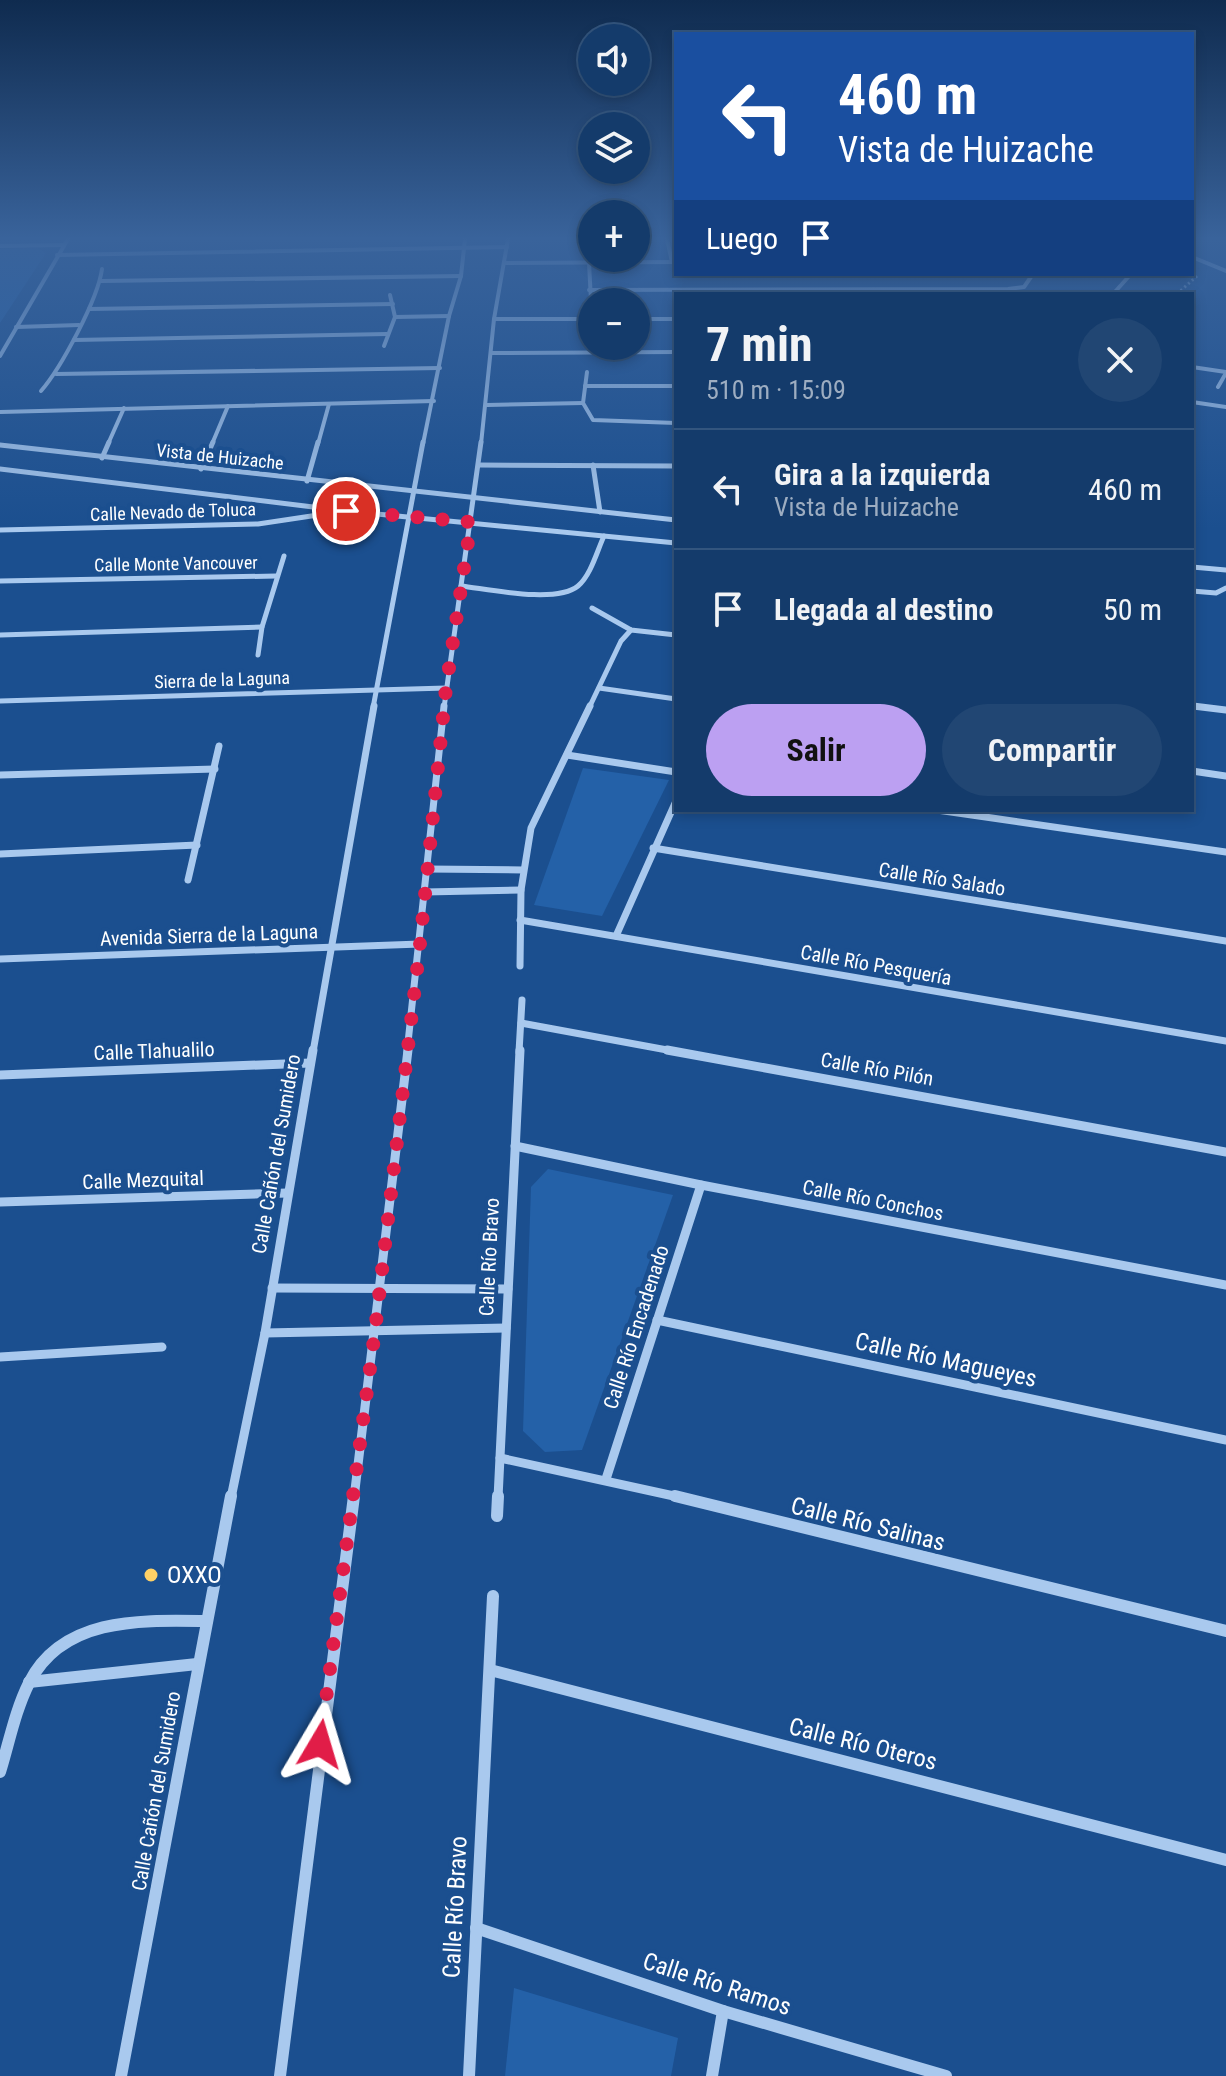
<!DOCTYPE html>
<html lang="es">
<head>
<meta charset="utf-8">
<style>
	body { margin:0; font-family:"Roboto Condensed",sans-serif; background:#214673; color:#f1f3f6; height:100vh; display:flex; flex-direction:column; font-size:30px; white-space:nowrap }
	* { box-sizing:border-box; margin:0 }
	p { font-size:26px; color:#9dadc1 }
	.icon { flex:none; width:44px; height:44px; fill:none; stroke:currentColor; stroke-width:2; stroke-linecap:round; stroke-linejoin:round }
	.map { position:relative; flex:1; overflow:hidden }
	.panel { position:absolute; left:674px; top:292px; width:520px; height:520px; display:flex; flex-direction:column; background:#143b6b; border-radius:0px; box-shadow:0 4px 12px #0003,0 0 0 2px #33557e }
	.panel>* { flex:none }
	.hud { position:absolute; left:674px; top:32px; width:520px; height:244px; border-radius:0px; box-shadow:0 4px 12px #0003,0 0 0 2px #33557e; background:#1a4fa0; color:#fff; overflow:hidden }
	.fabs { position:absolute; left:578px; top:24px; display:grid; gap:16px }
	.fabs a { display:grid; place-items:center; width:72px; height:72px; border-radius:50%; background:#143b6b; box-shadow:0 4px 12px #0003,0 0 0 2px #33557e; font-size:40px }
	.pin { position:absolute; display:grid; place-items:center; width:68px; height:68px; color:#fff; margin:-34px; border:4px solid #fff; border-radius:50%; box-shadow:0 2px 8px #0007 }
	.me { position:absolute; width:88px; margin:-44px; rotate:7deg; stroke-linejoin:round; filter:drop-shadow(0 0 6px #0008) }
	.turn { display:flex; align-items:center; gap:28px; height:168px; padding:0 32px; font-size:36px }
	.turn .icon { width:104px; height:104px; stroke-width:2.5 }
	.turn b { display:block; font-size:56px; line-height:68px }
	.then { display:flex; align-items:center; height:76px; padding:0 32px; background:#0003; gap:16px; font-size:30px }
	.round { display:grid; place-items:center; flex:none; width:84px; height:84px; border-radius:42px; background:#214673 }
	.summary { display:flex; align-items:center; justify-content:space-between; height:136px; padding:0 32px }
	h1 { font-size:48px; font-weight:700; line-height:60px }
	.primary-button { display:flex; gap:16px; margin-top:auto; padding:16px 32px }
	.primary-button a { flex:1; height:92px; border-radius:48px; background:#bca0f2; color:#111; font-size:32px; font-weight:700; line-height:92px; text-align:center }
	.primary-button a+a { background:#214673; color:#f1f3f6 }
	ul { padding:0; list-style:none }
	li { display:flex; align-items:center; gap:24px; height:120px; padding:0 32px; border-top:2px solid #33557e }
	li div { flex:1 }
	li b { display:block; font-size:30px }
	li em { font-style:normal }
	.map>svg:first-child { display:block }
	.green { fill:#2461a8 }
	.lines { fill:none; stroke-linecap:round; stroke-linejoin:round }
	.path { stroke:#a9c9ee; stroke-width:3; stroke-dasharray:2 3; stroke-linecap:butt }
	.street-far4 { stroke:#a9c9ee; stroke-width:4 }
	.street-far3 { stroke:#a9c9ee; stroke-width:5 }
	.street-far2 { stroke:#a9c9ee; stroke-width:7 }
	.street-far1 { stroke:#a9c9ee; stroke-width:9 }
	.street { stroke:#a9c9ee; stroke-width:12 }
	.route { stroke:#e11d48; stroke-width:14; stroke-dasharray:0 25.2 }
	.poi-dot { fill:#ffd166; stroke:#1b4f8f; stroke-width:3 }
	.labels { text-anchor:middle; stroke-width:8; stroke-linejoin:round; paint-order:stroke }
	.far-street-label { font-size:18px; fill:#fff; stroke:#1b4f8f }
	.street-label { font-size:20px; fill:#fff; stroke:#1b4f8f }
	.near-street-label { font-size:24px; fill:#fff; stroke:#1b4f8f }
	.near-poi-label { font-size:24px; fill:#fff; stroke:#1b4f8f; text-anchor:start }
</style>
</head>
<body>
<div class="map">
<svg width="1226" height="2076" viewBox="0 0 1226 2076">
	<rect width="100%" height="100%" fill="#1b4f8f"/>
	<!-- green -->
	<g class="green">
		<polygon points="38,248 46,253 0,323 0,249"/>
		<polygon points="583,768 669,780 602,916 534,905"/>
		<polygon points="548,1169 673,1195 582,1450 545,1452 523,1431 531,1187"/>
		<polygon points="514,1988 678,2038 671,2076 505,2076"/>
	</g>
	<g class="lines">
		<!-- path -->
		<polyline class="path" points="1177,294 1197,276"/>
		<!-- street-far4 -->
		<g class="street-far4">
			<polyline points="667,239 672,262"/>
			<polyline points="0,246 63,245"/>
			<polyline points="57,255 507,247"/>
			<polyline points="1192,257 1226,271"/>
			<polyline points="506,263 676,262"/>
			<polyline points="589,263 592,319"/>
			<polyline points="101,281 461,276"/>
			<polyline points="589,290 1008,289 1024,287 1033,274"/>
			<polyline points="1113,294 1131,274"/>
			<polyline points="89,309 393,304"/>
			<polyline points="395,317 449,316"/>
			<polyline points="494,319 592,319"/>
			<polyline points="636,319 676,319"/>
			<polyline points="16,327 79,325"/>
			<polyline points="74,340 387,334"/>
			<polyline points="384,346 395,317 390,295"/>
			<polyline points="491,353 676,352"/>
			<polyline points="0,356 68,239"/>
			<polyline points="1192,367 1226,372"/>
			<polyline points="587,372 583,403 593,420 676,423"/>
			<polyline points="56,374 440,368"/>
			<polyline points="585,386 676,386"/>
			<polyline points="1218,387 1226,373"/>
			<path d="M41 391C61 368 98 299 102 269"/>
			<polyline points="1192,402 1226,407"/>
			<polyline points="487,405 583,403"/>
			<polyline points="0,412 434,401"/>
			<polyline points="108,444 124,408"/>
			<polyline points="212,444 228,406"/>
			<polyline points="318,444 329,404"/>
			<polyline points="423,444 449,316 461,276 465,239"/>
			<polyline points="481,444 494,319 508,239"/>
		</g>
		<!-- street-far3 -->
		<g class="street-far3">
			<polyline points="0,445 676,520"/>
			<polyline points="102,458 109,442"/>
			<polyline points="479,465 676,466"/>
			<polyline points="593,465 600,512"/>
			<polyline points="0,469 346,511 676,543"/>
			<polyline points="201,469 213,442"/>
			<polyline points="307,481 318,442"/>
			<polyline points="0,530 258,524 338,512"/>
			<polyline points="1192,567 1226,570"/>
			<polyline points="0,581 276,576"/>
			<path d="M461 586C488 589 556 604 578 586 591 575 597 551 604 536"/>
			<polyline points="1192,591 1216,593 1226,588"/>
			<polyline points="592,608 631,630 676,635"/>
			<polyline points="0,635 262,627"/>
			<polyline points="258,655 262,627 284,556"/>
			<polyline points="599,688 676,699"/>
			<polyline points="0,701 446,688"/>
			<polyline points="1192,706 1210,708"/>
			<polyline points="373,708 423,442"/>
			<polyline points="444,708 481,442"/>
			<polyline points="589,708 621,641 631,630"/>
		</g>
		<!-- street-far2 -->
		<g class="street-far2">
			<polyline points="1193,706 1226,710"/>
			<polyline points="567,755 676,772"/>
			<polyline points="1192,771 1226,776"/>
			<polyline points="0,775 215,769"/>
			<polyline points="937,810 1226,852"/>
			<polyline points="653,848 1226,941"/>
			<polyline points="0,854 197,845"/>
			<polyline points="427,869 523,870"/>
			<polyline points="188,880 219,746"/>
			<polyline points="425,892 521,890"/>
			<polyline points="520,920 1226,1041"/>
			<polyline points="616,936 676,801"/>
			<polyline points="0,959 420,944"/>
			<polyline points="520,966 521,890 531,828 590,706"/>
			<polyline points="521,1023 678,1052"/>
			<polyline points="313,1052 374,706"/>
			<polyline points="407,1052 444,706"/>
			<polyline points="519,1052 522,1000"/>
		</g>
		<!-- street-far1 -->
		<g class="street-far1">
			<polyline points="667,1050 1226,1152"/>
			<polyline points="0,1075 310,1063"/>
			<polyline points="515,1146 701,1185 1226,1285"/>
			<polyline points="0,1202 287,1193"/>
			<polyline points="272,1288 508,1289"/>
			<polyline points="657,1320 1226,1440"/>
			<polyline points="265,1333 506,1328"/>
			<polyline points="0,1357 162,1347"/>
			<polyline points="500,1458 683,1498"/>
			<polyline points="606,1479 701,1185"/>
			<polyline points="231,1498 265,1333 313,1050"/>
			<polyline points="354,1498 408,1050"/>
			<polyline points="498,1498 520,1050"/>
		</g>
		<!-- street -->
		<g class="street">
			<polyline points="675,1496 1226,1631"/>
			<polyline points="497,1516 498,1496"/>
			<polyline points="490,1670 1226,1860"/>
			<polyline points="29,1682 197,1664"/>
			<path d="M0 1772C9 1743 15 1711 29 1683 62 1617 141 1620 205 1621"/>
			<polyline points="476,1928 723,2011 946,2076"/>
			<polyline points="121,2076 231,1496"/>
			<polyline points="280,2076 354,1496"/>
			<polyline points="469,2076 493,1596"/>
			<polyline points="712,2076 723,2011"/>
		</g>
	</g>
	<!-- sky -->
	<linearGradient id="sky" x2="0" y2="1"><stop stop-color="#0f2b4f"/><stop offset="0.45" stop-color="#39639b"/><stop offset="1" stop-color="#39639b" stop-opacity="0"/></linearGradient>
	<rect width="1226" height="529" fill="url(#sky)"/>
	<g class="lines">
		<!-- route -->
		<polyline class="route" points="320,1744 375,1331 420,944 446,688 471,522 346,511"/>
	</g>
	<!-- markers -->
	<circle class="poi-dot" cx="151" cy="1575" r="8"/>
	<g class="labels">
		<!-- far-street labels -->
		<g class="far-street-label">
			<text transform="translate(220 457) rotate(6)" y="6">Vista de Huizache</text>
			<text transform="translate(173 512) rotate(-2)" y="6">Calle Nevado de Toluca</text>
			<text transform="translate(176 564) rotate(-1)" y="6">Calle Monte Vancouver</text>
			<text transform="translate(222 680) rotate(-2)" y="6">Sierra de la Laguna</text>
		</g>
		<!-- street labels -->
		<g class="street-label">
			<text transform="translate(942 879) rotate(9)" y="7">Calle Río Salado</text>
			<text transform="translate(209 935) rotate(-2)" y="7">Avenida Sierra de la Laguna</text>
			<text transform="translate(876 965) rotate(10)" y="7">Calle Río Pesquería</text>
			<text transform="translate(154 1051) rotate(-2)" y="7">Calle Tlahualilo</text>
			<text transform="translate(877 1069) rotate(10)" y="7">Calle Río Pilón</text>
			<text transform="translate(276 1154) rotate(-80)" y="7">Calle Cañón del Sumidero</text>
			<text transform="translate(143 1180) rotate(-2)" y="7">Calle Mezquital</text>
			<text transform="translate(873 1200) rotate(11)" y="7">Calle Río Conchos</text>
			<text transform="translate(489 1257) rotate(-87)" y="7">Calle Río Bravo</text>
			<text transform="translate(636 1327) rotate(-72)" y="7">Calle Río Encadenado</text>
			<text transform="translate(156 1791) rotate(-80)" y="7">Calle Cañón del Sumidero</text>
		</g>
		<!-- near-street labels -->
		<g class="near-street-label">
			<text transform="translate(946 1360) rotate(12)" y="8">Calle Río Magueyes</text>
			<text transform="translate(868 1524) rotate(14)" y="8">Calle Río Salinas</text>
			<text transform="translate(863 1744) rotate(14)" y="8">Calle Río Oteros</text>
			<text transform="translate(455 1907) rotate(-87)" y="8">Calle Río Bravo</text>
			<text transform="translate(717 1984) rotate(18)" y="8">Calle Río Ramos</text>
		</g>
		<!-- near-poi labels -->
		<g class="near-poi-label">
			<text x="167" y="1583">OXXO</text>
		</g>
	</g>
</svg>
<div class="fabs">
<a><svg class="icon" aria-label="sound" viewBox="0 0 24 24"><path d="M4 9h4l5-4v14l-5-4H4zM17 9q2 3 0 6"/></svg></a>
<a><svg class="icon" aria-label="layers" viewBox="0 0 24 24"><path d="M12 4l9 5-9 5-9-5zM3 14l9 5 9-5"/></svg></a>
<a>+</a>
<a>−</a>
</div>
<div class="pin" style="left:346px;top:511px;background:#d93025"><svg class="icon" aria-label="arrive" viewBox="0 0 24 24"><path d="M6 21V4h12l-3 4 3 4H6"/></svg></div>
<svg class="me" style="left:320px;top:1744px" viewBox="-20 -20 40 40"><path d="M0-17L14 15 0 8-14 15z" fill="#e11d48" stroke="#fff" stroke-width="4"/></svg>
<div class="hud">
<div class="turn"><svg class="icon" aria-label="left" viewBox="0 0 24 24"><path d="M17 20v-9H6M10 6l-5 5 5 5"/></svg><div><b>460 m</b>Vista de Huizache</div></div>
<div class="then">Luego<svg class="icon" aria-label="arrive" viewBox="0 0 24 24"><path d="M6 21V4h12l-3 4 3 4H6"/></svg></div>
</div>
<section class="panel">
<div class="summary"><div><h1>7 min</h1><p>510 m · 15:09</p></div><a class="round"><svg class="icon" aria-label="close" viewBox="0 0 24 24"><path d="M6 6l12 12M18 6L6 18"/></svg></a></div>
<ul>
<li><svg class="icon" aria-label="left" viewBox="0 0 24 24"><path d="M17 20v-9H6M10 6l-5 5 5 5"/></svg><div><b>Gira a la izquierda</b><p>Vista de Huizache</p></div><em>460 m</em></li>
<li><svg class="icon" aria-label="arrive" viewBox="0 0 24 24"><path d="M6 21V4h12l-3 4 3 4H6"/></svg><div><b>Llegada al destino</b></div><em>50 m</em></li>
</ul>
<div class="primary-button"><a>Salir</a><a>Compartir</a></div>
</section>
</div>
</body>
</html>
